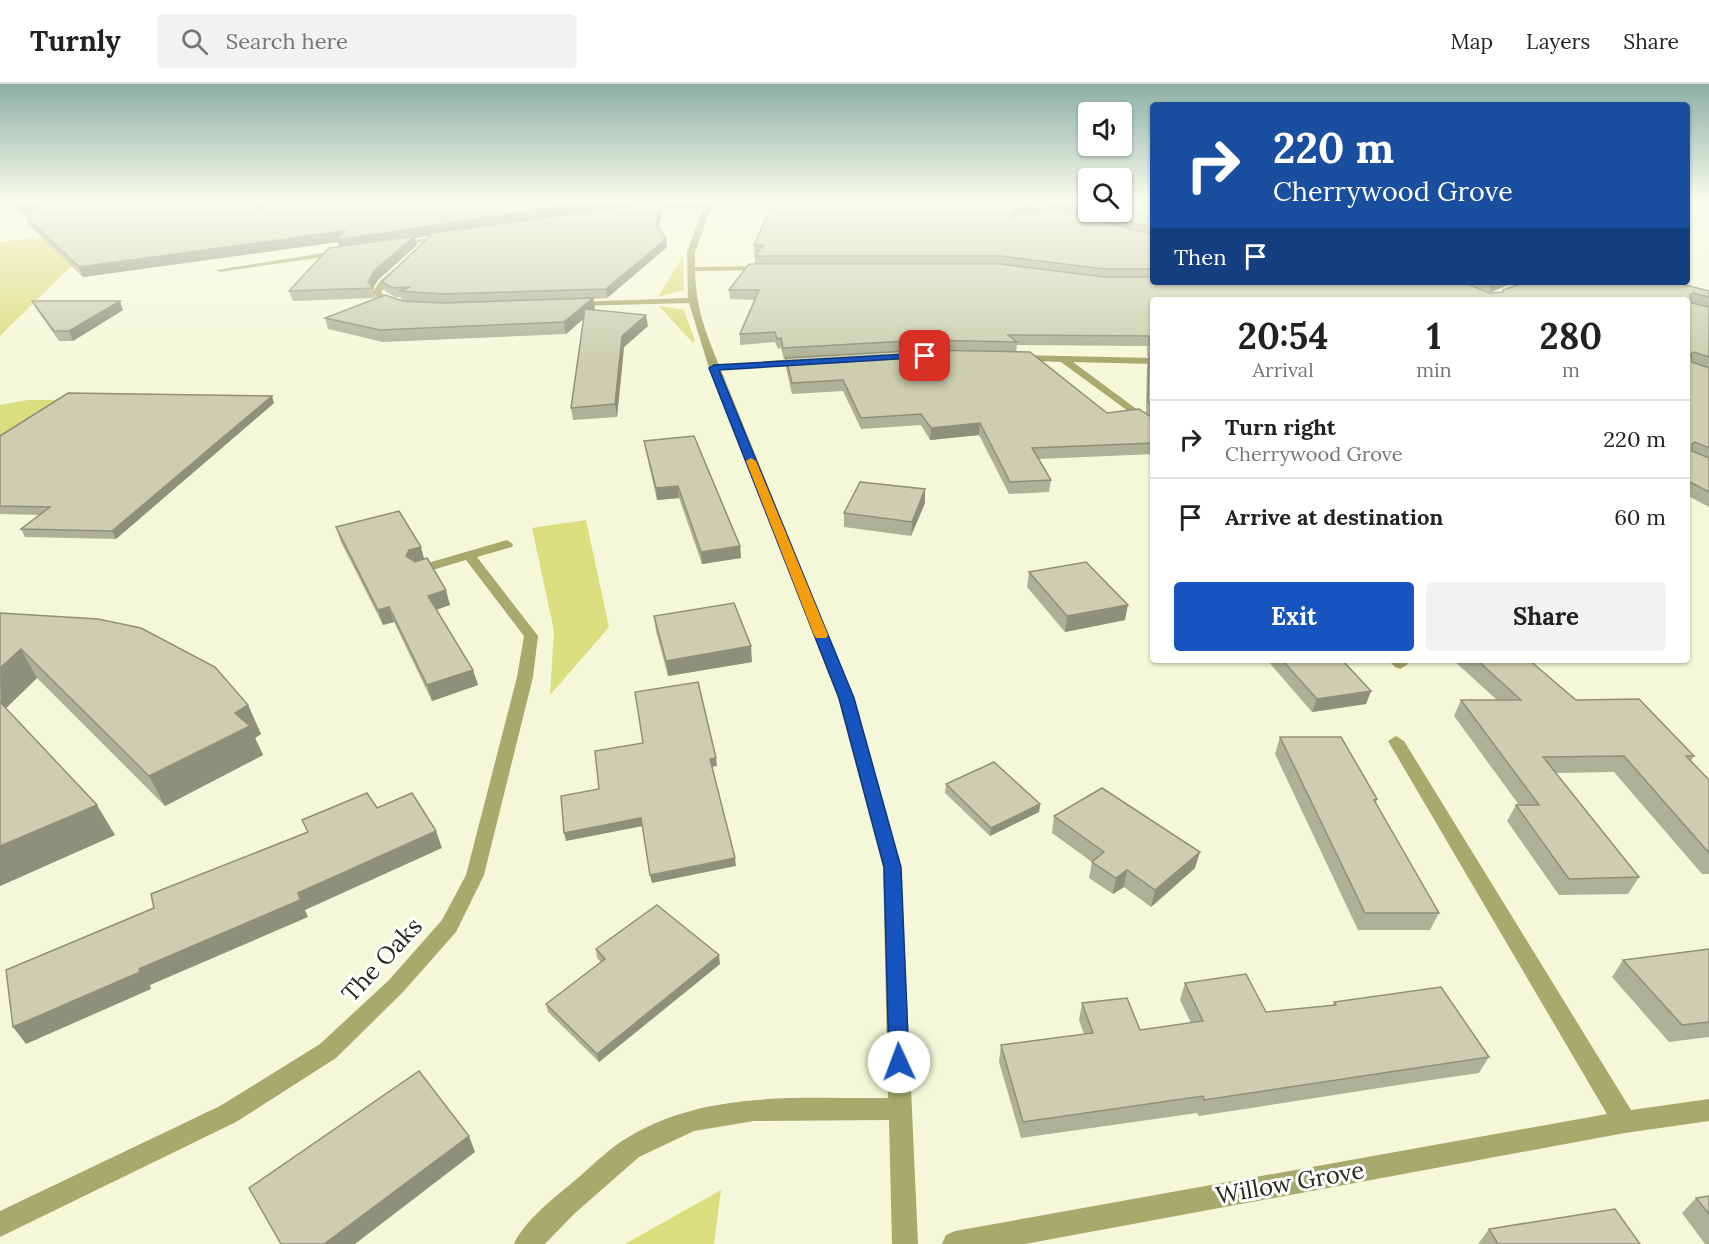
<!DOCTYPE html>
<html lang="en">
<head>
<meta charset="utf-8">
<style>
	body { margin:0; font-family:Lora,serif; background:#f2f2f2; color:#222; height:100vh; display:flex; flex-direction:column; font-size:22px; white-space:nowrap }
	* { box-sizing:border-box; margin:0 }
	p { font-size:20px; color:#767676 }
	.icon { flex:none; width:33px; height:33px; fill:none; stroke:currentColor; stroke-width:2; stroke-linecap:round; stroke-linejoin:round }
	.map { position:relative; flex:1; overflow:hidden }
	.details { position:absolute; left:1150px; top:213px; width:540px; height:366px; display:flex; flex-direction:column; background:#fff; border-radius:6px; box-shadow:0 2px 4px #0004 }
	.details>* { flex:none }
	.top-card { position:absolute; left:1150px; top:18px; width:540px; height:183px; border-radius:6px; box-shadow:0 2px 4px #0004; background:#1a4fa0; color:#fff; overflow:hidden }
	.controls { position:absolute; left:1078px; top:18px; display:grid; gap:12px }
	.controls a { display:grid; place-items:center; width:54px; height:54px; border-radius:6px; background:#fff; box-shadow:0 2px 4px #0004; font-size:30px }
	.pin { position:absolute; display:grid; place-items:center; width:51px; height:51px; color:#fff; margin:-26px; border-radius:12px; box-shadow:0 3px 9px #0006 }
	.me { position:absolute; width:66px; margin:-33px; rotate:358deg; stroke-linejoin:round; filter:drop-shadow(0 0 4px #0008) }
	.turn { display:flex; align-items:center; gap:21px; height:126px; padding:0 24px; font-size:27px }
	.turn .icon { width:78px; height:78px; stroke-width:2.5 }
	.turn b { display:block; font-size:42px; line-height:51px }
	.then { display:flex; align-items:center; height:57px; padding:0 24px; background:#0003; gap:12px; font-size:22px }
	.eta { display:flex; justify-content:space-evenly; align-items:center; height:102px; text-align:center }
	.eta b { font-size:36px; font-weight:700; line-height:42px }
	.cta { display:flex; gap:12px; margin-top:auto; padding:12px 24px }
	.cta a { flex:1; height:69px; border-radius:6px; background:#1754c0; color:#fff; font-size:24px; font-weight:700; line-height:69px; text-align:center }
	.cta a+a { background:#f2f2f2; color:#222 }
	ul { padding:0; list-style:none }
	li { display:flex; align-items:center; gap:18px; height:78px; padding:0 24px; border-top:2px solid #e0e0e0 }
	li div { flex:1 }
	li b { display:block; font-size:22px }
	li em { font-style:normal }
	header { display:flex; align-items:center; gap:36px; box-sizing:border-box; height:84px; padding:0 30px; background:#fff; border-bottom:2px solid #e0e0e0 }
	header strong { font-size:28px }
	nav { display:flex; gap:33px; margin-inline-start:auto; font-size:21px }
	.search { width:420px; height:54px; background:#f2f2f2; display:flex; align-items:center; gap:15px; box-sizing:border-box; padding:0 21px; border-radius:6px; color:#767676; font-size:22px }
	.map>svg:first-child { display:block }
	.green { fill:#dade7f }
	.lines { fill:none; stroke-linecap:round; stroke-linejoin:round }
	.street { fill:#a7aa6d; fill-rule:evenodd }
	.wall { fill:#afb196; fill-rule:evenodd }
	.shaded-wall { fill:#8f907a }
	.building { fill:#ccceaf; stroke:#8f907a; stroke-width:1.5 }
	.route { fill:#1754c0; stroke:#0f377d; stroke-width:1.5 }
	.slow { fill:#f59e0b }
	.labels { text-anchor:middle; stroke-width:6; stroke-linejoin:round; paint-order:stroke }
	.near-street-label { font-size:24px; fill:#292a1e; stroke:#fff }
</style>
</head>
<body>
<header>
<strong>Turnly</strong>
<div class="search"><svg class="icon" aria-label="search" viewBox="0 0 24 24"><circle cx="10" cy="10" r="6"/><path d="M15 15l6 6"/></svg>Search here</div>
<nav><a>Map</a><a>Layers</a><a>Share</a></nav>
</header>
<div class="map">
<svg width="1709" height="1160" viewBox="0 0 1709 1160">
	<rect width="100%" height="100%" fill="#f5f8d8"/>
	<!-- green -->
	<g class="green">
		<polygon points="99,148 66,178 74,179 0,252 0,158"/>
		<polygon points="683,172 684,206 658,213"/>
		<polygon points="659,222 684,226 695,257 693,259"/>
		<polygon points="28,316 71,316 0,362 0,321"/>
		<polygon points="586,436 609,543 550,611 554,547 532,444"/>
		<polygon points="721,1106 714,1160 625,1160"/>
	</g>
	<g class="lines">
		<!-- street -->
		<g class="street">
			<path d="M706 116H712V122L695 168V183L764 182 768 184 764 186 695 187C696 224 705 247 719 281L806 274 811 277 806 280 721 286 854 614 901 783 918 1160H892L889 1036 754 1037 694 1047 639 1073 574 1130 545 1160H514C523 1138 555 1113 573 1098 589 1085 605 1068 622 1057 702 1005 798 1015 888 1014L883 783 838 614 709 284 689 219 576 222 572 220 576 218 688 214 687 168 703 124 642 126 639 124 704 120Z"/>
			<polygon points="1003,116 1013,116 1064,131 1061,133"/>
			<polygon points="446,151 448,154 395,162 391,160"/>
			<polygon points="342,166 345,170 220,188 216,186"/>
			<polygon points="395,184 402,186 381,208 387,214 402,219 403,221 399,223 381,218 373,208 380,197"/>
			<polygon points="1019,271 1154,274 1154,280 1073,278 1154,338 1154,346 1061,278 1016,276 1014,274"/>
			<polygon points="507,456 513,460 512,463 477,473 538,552 533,593 484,791 456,848 403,908 336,974 236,1038 0,1153 0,1127 220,1022 320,960 389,896 442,836 466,791 517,593 524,552 466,476 419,490 412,486 414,483"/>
			<polygon points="1388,576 1404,576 1408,580 1400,585 1395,583"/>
			<polygon points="1396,652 1404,657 1631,1026 1709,1015 1709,1037 1625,1049 1025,1160 942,1160 946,1151 955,1147 1607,1030 1388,657"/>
		</g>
	</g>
	<!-- wall -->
	<g class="wall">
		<path d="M774 116H1089V128H1122L1154 116V198H1514L1489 209 1502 208 1503 206 1709 207V423L1688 412V216H1154V370L1039 375 1051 396 1049 408 1009 410 979 351 930 356 921 341 861 345 843 307 792 310 786 284V275H784L781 264 778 265 775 258 740 261V250L755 216 730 215 729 206 755 180V172L756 170H754V161ZM1031 119 1081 132 1034 127ZM1017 261 1147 262V272H1149L1147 282 1146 329 1150 332 1107 329 1016 268Z"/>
		<polygon points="182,118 618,123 662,129 659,143 667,163 607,214 594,215 595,225 593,226 648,242 624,263 617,333 573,336 571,324 584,234 566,250 383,258 328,245 325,234 401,216 401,213 395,213 385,207 382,198 431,151 415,154 417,161 378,196 373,204 376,214 293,217 289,207 339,163 338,158 83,193 28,140 25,131 26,130 22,130 18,122"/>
		<polygon points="32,217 123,226 73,257 59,257 37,226"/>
		<polygon points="274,319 116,455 25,453 21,445 40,431 0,430 0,352"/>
		<polygon points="644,357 740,462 741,474 702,480 679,414 657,416 646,368"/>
		<polygon points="925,405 925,419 911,452 844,443 844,429"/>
		<polygon points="336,443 424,475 450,521 436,526 473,586 478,601 432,617 394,538 383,541 341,458"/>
		<polygon points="1029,488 1125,536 1065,548 1027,503"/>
		<polygon points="0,529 248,621 261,650 255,654 263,671 165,722 37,594 6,624 115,751 0,802"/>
		<polygon points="654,532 752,578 668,592 656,547"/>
		<polygon points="1267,576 1342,576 1371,607 1366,620 1312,628"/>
		<polygon points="1453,576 1529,576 1576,616 1694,672 1691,677 1709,696 1709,790 1702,790 1614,688 1556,689 1639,793 1628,810 1559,811 1507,737 1516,721 1519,721 1454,632 1461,616 1497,616"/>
		<polygon points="1280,653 1377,715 1376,719 1439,829 1430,846 1358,846 1275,670"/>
		<polygon points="946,700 1040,720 1039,728 990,752 945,709"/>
		<polygon points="1054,732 1195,784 1151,823 1124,803 1113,810 1089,794 1092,778 1052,749"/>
		<polygon points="596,865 720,880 599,978 548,928 546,920 601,878 597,874"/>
		<polygon points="1709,865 1709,953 1669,958 1612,893 1623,876"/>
		<polygon points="1185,899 1266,928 1333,921 1334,918 1489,973 1479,989 1424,997 1199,1032 1197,1029 1021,1054 999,978 1001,961 1084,950 1079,936 1082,919 1140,946 1191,939 1180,916"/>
		<polygon points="1709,1112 1709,1160 1705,1160 1682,1129 1696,1114"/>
		<polygon points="1489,1145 1640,1160 1478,1160"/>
	</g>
	<!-- shaded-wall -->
	<g class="shaded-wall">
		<polygon points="264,116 306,116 256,129 253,121 255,118"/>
		<polygon points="604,116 662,116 661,120 618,123 415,154 417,161 378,196 373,204 340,165 338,158 83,193 79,183 345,147"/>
		<polygon points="661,120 662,129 657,149 656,140"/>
		<polygon points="1035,120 1034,128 1012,140 1013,126"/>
		<polygon points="39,121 43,129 22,130 18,122"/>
		<polygon points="666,155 667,163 607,214 606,205"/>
		<polygon points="1495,198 1514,198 1489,209 1492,199"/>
		<polygon points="593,214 595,225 566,250 564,238"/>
		<polygon points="120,217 123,226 73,257 69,247"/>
		<polygon points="646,231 648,242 624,263 617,333 615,320 622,252"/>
		<polygon points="272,312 274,319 116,455 112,447"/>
		<polygon points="980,339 979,351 930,356 931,344"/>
		<polygon points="678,402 679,414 657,416 656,404"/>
		<polygon points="925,405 925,419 911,452 912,438"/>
		<polygon points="740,462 741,474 702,480 701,468"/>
		<polygon points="421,463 425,478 413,481 406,472 409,466"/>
		<polygon points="446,506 450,521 432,527 428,512"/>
		<polygon points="1128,521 1125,536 1065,548 1067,532"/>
		<polygon points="389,523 394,538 383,541 378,526"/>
		<polygon points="751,562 752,578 668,592 666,577"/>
		<polygon points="21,565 37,594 1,629 0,584"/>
		<polygon points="473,586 478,601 432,617 427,601"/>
		<polygon points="1371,607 1366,620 1312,628 1317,615"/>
		<polygon points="248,621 261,650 255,654 263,671 165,722 149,692 235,629"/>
		<polygon points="716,674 717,682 711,683 710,675"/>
		<polygon points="1040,720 1039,728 990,752 991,744"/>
		<polygon points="97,721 115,751 0,802 0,762"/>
		<polygon points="641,734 643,742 566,757 564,749"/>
		<polygon points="436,747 442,764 305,826 308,833 150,901 151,905 26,960 13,943 139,885 298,809"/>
		<polygon points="1200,768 1195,784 1151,823 1155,806"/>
		<polygon points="735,774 736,782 652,799 650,791"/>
		<polygon points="1127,786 1124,803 1113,810 1116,794"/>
		<polygon points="719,871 720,880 599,978 597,970"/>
		<polygon points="469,1052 475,1068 355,1160 324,1160"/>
	</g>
	<!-- building -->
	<g class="building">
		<polygon points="26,116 140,116 182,118 195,116 264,116 255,118 253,121 259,124 293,116 604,116 337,156 345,147 79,183 25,131 39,121 18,122"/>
		<polygon points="774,116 1024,116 1035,120 1013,126 1012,132 1050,124 1154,151 1154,185 1104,185 1001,172 755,172 763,161 754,161"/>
		<polygon points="1051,116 1089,116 1089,126"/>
		<polygon points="1122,116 1154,116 1154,144 1093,128 1122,128"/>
		<polygon points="661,120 656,140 666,155 606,205 444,210 399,207 410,203 393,204 382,198 433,149 617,123"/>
		<polygon points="415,152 375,186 368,198 373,204 289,207 329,164"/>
		<polygon points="749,180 1001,180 1104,193 1154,193 1154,198 1463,198 1489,209 1503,208 1503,206 1526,198 1674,198 1709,207 1709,213 1693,209 1690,211 1692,219 1709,223 1709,273 1694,268 1691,270 1692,278 1709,284 1709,364 1695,358 1692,360 1692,367 1709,374 1709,408 1688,397 1688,216 1154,216 1154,262 1149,261 1149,252 1008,251 1017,258 925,256 783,264 781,254 777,255 775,248 740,250 759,206 729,206"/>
		<polygon points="385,211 403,217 443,219 593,214 564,238 380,246 325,234"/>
		<polygon points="32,217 120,217 69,247 54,247"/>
		<polygon points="585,225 646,231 622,252 615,320 571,324"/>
		<polygon points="925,266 1030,268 1107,329 1139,325 1154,335 1154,359 1032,364 1051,396 1010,398 980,339 931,344 921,330 861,334 843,296 792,299 786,274"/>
		<polygon points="1154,271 1154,323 1148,318 1149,272"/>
		<polygon points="68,309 272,312 112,447 21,445 50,423 0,422 0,352"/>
		<polygon points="694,352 740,462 701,468 678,402 656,404 644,357"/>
		<polygon points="860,398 925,405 912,438 844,429"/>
		<polygon points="399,427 421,463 409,466 406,472 415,478 427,474 446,506 428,512 473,586 427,601 389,523 378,526 336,443"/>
		<polygon points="1086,478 1128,521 1067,532 1029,488"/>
		<polygon points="734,519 751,562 666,577 654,532"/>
		<polygon points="0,529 98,535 141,544 215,583 248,621 235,629 250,642 149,692 21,565 0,584"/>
		<polygon points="1282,576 1342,576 1371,607 1317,615"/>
		<polygon points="1477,576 1529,576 1576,616 1639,615 1694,672 1686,672 1709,696 1709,769 1624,672 1543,673 1639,793 1569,795 1516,721 1539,721 1461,616 1521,616"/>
		<polygon points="698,598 716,674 710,675 735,774 650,791 641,734 564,749 561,712 599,705 595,667 643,659 635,608"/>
		<polygon points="0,618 97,721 0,762"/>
		<polygon points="1280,653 1341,653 1377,715 1374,716 1439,829 1365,829"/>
		<polygon points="994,678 1040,720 991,744 946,700"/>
		<polygon points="1102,704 1200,768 1155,806 1127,786 1116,794 1092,778 1104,768 1054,732"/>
		<polygon points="367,709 377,724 412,709 436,747 298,809 300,816 139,885 140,888 13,943 6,886 154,824 151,810 308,748 302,736"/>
		<polygon points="657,821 719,871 597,970 546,920 605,875 596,865"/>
		<polygon points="1709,865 1709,938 1682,941 1623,876"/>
		<polygon points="1246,890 1266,928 1336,921 1334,918 1441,903 1489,973 1204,1016 1203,1012 1023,1038 1001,961 1093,949 1082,919 1127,914 1140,946 1203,937 1185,899"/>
		<polygon points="419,987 469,1052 324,1160 281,1160 249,1104"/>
		<polygon points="1709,1112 1709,1130 1696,1114"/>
		<polygon points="1615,1125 1640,1160 1498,1160 1489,1145"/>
	</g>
	<!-- sky -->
	<linearGradient id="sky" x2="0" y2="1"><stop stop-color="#8cafa6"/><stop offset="0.42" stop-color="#fafced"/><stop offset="1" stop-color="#fafced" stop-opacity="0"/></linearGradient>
	<rect width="1709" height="278" fill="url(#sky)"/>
	<!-- route -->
	<polygon class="route" points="925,269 928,273 719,286 854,614 901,783 909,978 906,984 899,987 892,984 889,978 884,783 839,614 709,284 714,281"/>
	<!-- slow -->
	<polygon class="slow" points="751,374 756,377 828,551 826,554 816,554 814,551 746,377"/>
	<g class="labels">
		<!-- near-street labels -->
		<g class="near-street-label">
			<text transform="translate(382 876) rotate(-47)" y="8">The Oaks</text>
			<text transform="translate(1290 1099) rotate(-10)" y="8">Willow Grove</text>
		</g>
	</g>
</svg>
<div class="controls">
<a><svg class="icon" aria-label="sound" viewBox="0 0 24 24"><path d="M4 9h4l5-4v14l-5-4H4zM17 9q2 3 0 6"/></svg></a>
<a><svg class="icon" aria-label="search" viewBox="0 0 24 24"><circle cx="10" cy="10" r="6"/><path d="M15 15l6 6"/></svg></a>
</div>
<div class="pin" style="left:925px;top:272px;background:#d93025"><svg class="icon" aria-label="arrive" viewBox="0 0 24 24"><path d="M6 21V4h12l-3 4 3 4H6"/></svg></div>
<svg class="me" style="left:899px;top:978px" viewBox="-20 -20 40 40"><circle r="19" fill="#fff"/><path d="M0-13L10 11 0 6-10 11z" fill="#1754c0"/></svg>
<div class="top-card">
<div class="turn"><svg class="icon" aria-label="right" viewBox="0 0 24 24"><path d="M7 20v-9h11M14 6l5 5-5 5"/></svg><div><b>220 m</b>Cherrywood Grove</div></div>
<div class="then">Then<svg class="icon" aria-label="arrive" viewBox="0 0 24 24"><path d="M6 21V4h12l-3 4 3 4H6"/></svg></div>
</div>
<section class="details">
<div class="eta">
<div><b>20:54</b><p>Arrival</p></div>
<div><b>1</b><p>min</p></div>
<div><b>280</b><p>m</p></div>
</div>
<ul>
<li><svg class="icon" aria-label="right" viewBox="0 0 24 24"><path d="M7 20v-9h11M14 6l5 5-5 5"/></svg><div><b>Turn right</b><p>Cherrywood Grove</p></div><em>220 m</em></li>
<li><svg class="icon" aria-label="arrive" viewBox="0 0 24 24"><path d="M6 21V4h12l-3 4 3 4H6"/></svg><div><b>Arrive at destination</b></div><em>60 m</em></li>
</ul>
<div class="cta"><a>Exit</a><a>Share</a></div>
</section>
</div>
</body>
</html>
